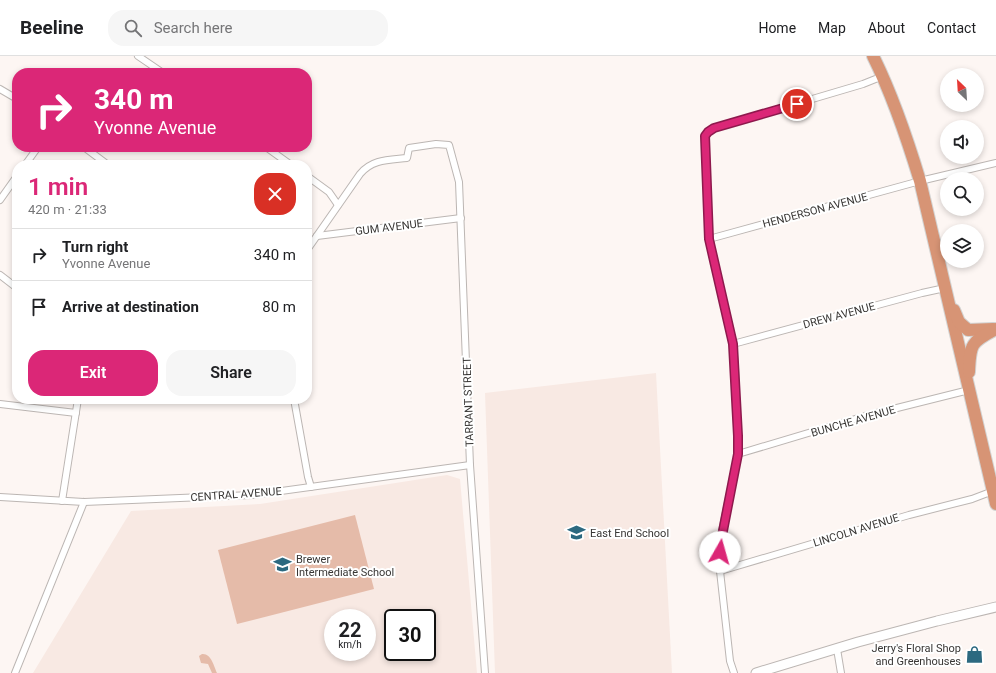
<!DOCTYPE html>
<html lang="en">
<head>
<meta charset="utf-8">
<style>
	body { margin:0; font-family:Roboto,sans-serif; background:#f6f6f6; color:#202124; height:100vh; display:flex; flex-direction:column; font-size:15px; white-space:nowrap }
	* { box-sizing:border-box; margin:0 }
	p { font-size:13px; color:#757577 }
	.icon { flex:none; width:22px; height:22px; fill:none; stroke:currentColor; stroke-width:2; stroke-linecap:round; stroke-linejoin:round }
	.map { position:relative; flex:1; overflow:hidden }
	.side { position:absolute; left:12px; top:104px; width:300px; height:244px; display:flex; flex-direction:column; background:#fff; border-radius:16px; box-shadow:0 2px 6px #0003 }
	.side>* { flex:none }
	.guide { position:absolute; left:12px; top:12px; width:300px; height:84px; border-radius:16px; box-shadow:0 2px 6px #0003; background:#db2777; color:#fff; overflow:hidden }
	.needle { width:26px; rotate:335deg }
	.tools { position:absolute; left:940px; top:12px; display:grid; gap:8px }
	.tools a { display:grid; place-items:center; width:44px; height:44px; border-radius:50%; background:#fff; box-shadow:0 2px 6px #0003; font-size:20px }
	.speed { position:absolute; left:324px; top:553px; display:flex; gap:8px; font-size:20px; font-weight:700; text-align:center }
	.speed>* { display:grid; place-content:center; width:52px; height:52px; border-radius:50%; background:#fff; box-shadow:0 2px 6px #0003; line-height:1 }
	.speed small { font-size:10px; font-weight:400 }
	.speed .limit { border:2px solid #111; border-radius:6px; background:#fff; color:#111 }
	.pin { position:absolute; display:grid; place-items:center; width:34px; height:34px; color:#fff; margin:-17px; border:2px solid #fff; border-radius:50%; box-shadow:0 1px 4px #0007 }
	.me { position:absolute; width:44px; margin:-22px; rotate:7deg; stroke-linejoin:round; filter:drop-shadow(0 0 3px #0008) }
	.turn { display:flex; align-items:center; gap:14px; height:84px; padding:0 16px; font-size:18px }
	.turn .icon { width:52px; height:52px; stroke-width:2.5 }
	.turn b { display:block; font-size:28px; line-height:34px }
	.round { display:grid; place-items:center; flex:none; width:42px; height:42px; border-radius:16px; background:#f6f6f6 }
	.head { display:flex; align-items:center; justify-content:space-between; height:68px; padding:0 16px }
	h1 { font-size:24px; font-weight:600; line-height:30px; color:#db2777 }
	.action { display:flex; gap:8px; margin-top:auto; padding:8px 16px }
	.action a { flex:1; height:46px; border-radius:16px; background:#db2777; color:#fff; font-size:16px; font-weight:600; line-height:46px; text-align:center }
	.action a+a { background:#f6f6f6; color:#202124 }
	ul { padding:0; list-style:none }
	li { display:flex; align-items:center; gap:12px; height:52px; padding:0 16px; border-top:1px solid #e0e0e0 }
	li div { flex:1 }
	li b { display:block; font-size:15px }
	li em { font-style:normal }
	header { display:flex; align-items:center; gap:24px; box-sizing:border-box; height:56px; padding:0 20px; background:#fff; border-bottom:1px solid #e0e0e0 }
	header strong { font-size:19px }
	nav { display:flex; gap:22px; margin-inline-start:auto; font-size:14px }
	.search { width:280px; height:36px; background:#f6f6f6; display:flex; align-items:center; gap:10px; box-sizing:border-box; padding:0 14px; border-radius:16px; color:#757577; font-size:15px }
	.map>svg:first-child { display:block }
	.built { fill:#f8e9e3; fill-rule:evenodd }
	.green { fill:#e5bba9 }
	.lines { fill:none; stroke-linecap:round; stroke-linejoin:round }
	.street-casing { stroke:#bcb6b3; stroke-width:8 }
	.secondary-casing { stroke:#bcb6b3; stroke-width:11 }
	.highway-casing { stroke:#d3d3d2; stroke-width:14 }
	.street { stroke:#fff; stroke-width:6 }
	.secondary { stroke:#fff; stroke-width:9 }
	.highway { stroke:#d79475; stroke-width:12 }
	.route-casing { stroke:#8e194d; stroke-width:10 }
	.route { stroke:#db2777; stroke-width:7 }
	.labels { text-anchor:middle; stroke-width:4; stroke-linejoin:round; paint-order:stroke }
	.street-label { font-size:11px; fill:#383634; stroke:#fff }
	.poi-label { font-size:11px; fill:#383634; stroke:#fff; text-anchor:start }
</style>
</head>
<body>
<header>
<strong>Beeline</strong>
<div class="search"><svg class="icon" aria-label="search" viewBox="0 0 24 24"><circle cx="10" cy="10" r="6"/><path d="M15 15l6 6"/></svg>Search here</div>
<nav><a>Home</a><a>Map</a><a>About</a><a>Contact</a></nav>
</header>
<div class="map">
<svg width="996" height="617" viewBox="0 0 996 617">
	<rect width="100%" height="100%" fill="#fdf6f3"/>
	<!-- built -->
	<g class="built">
		<polygon points="656,317 672,617 495,617 485,337"/>
		<path d="M447 419 460 423 477 617H33L131 455 260 448ZM333 562H367V596H333ZM393 562H427V596H393Z"/>
	</g>
	<!-- green -->
	<g class="green">
		<polygon points="355,459 374,533 237,568 218,494"/>
		<path d="M202 598C211 597 214 610 217 617H212L208 608 201 607 199 600Z"/>
	</g>
	<g class="lines">
		<defs>
			<g id="street">
				<polyline points="138,0 163,17"/>
				<polyline points="0,33 17,43"/>
				<polyline points="84,91 108,109"/>
				<polyline points="266,91 291,109"/>
				<polyline points="25,109 38,91"/>
				<polyline points="307,120 329,136 338,149"/>
				<polyline points="0,144 17,120"/>
				<polyline points="317,180 461,162"/>
				<polyline points="709,183 920,125 996,107"/>
				<path d="M307 194 360 118C372 103 389 104 407 102L409 92 436 88 449 89 459 126 470 409 485 617"/>
				<polyline points="0,219 17,232"/>
				<polyline points="733,288 922,237 945,232"/>
				<polyline points="294,343 308,421 311,431"/>
				<polyline points="0,348 76,357"/>
				<polyline points="738,398 865,360 969,334"/>
				<polyline points="0,441 84,446 252,439 470,409"/>
				<polyline points="62,445 78,343"/>
				<polyline points="720,515 909,459 972,443 993,435"/>
				<polyline points="837,593 841,617"/>
				<polyline points="15,617 84,446"/>
				<polyline points="734,617 730,605 720,515 720,496 721,480 738,398 735,311 733,288 709,183 705,81 708,76 714,72 863,28 883,20"/>
			</g>
			<polyline id="secondary" points="756,617 858,586 937,565 996,551"/>
			<g id="highway">
				<path d="M873 0C893 40 907 82 920 125L996 448"/>
				<polyline points="954,254 959,266 968,274 993,273"/>
				<path d="M969 316C970 288 971 286 996 273"/>
			</g>
		</defs>
		<!-- street casing -->
		<use href="#street" class="street-casing"/>
		<!-- secondary casing -->
		<use href="#secondary" class="secondary-casing"/>
		<!-- highway casing -->
		<use href="#highway" class="highway-casing"/>
		<!-- street -->
		<use href="#street" class="street"/>
		<!-- secondary -->
		<use href="#secondary" class="secondary"/>
		<!-- highway -->
		<use href="#highway" class="highway"/>
	</g>
	<g class="lines">
		<defs>
			<polyline id="route" points="720,496 722,480 738,398 738,380 733,288 709,183 705,80 708,76 714,72 797,48"/>
		</defs>
		<!-- route casing -->
		<use href="#route" class="route-casing"/>
		<!-- route -->
		<use href="#route" class="route"/>
	</g>
	<!-- icons -->
	<defs>
		<symbol id="school-bare" viewBox="-9 -9 18 18"><path d="M0-5L7-2L0 1L-7-2ZM-4 1L0 2.5L4 1V4Q0 6-4 4Z" fill="#2c6980" stroke="#fff" stroke-width="2.5" paint-order="stroke"/></symbol>
		<symbol id="shop-bare" viewBox="-9 -9 18 18"><path d="M-5-2.5h2.3a2.7 3.5 0 0 1 5.4 0H5L5.5 6h-11ZM-1.5-2.5h3a1.5 2.3 0 0 0-3 0Z" fill="#2c6980" stroke="#fff" stroke-width="2.5" paint-order="stroke"/></symbol>
	</defs>
	<g fill-rule="evenodd">
		<use href="#school-bare" x="564" y="464" width="25" height="25"/>
		<use href="#school-bare" x="270" y="496" width="25" height="25"/>
		<use href="#shop-bare" x="962" y="586" width="25" height="25"/>
	</g>
	<g class="labels">
		<!-- street labels -->
		<g class="street-label">
			<text transform="translate(815 154) rotate(-15)" y="4">HENDERSON AVENUE</text>
			<text transform="translate(389 171) rotate(-7)" y="4">GUM AVENUE</text>
			<text transform="translate(839 259) rotate(-15)" y="4">DREW AVENUE</text>
			<text transform="translate(468 346) rotate(-92)" y="4">TARRANT STREET</text>
			<text transform="translate(853 365) rotate(-16)" y="4">BUNCHE AVENUE</text>
			<text transform="translate(236 438) rotate(-4)" y="4">CENTRAL AVENUE</text>
			<text transform="translate(856 474) rotate(-17)" y="4">LINCOLN AVENUE</text>
		</g>
		<!-- poi labels -->
		<g class="poi-label">
			<text x="590" y="481">East End School</text>
			<text x="296" y="507">Brewer<tspan x="296" dy="13">Intermediate School</tspan></text>
			<text x="961" y="596" text-anchor="end">Jerry's Floral Shop<tspan x="961" dy="13">and Greenhouses</tspan></text>
		</g>
	</g>
</svg>
<div class="tools">
<a><svg class="needle" viewBox="-14 -14 28 28"><path d="M0-13l5 13h-10z" fill="#e53935"/><path d="M0 13l5-13h-10z" fill="#757577"/></svg></a>
<a><svg class="icon" aria-label="sound" viewBox="0 0 24 24"><path d="M4 9h4l5-4v14l-5-4H4zM17 9q2 3 0 6"/></svg></a>
<a><svg class="icon" aria-label="search" viewBox="0 0 24 24"><circle cx="10" cy="10" r="6"/><path d="M15 15l6 6"/></svg></a>
<a><svg class="icon" aria-label="layers" viewBox="0 0 24 24"><path d="M12 4l9 5-9 5-9-5zM3 14l9 5 9-5"/></svg></a>
</div>
<div class="speed"><div>22<small>km/h</small></div><div class="limit">30</div></div>
<div class="pin" style="left:797px;top:48px;background:#d93025"><svg class="icon" aria-label="arrive" viewBox="0 0 24 24"><path d="M6 21V4h12l-3 4 3 4H6"/></svg></div>
<svg class="me" style="left:720px;top:496px" viewBox="-20 -20 40 40"><circle r="19" fill="#fff"/><path d="M0-13L10 11 0 6-10 11z" fill="#db2777"/></svg>
<div class="guide">
<div class="turn"><svg class="icon" aria-label="right" viewBox="0 0 24 24"><path d="M7 20v-9h11M14 6l5 5-5 5"/></svg><div><b>340 m</b>Yvonne Avenue</div></div>
</div>
<section class="side">
<div class="head"><div><h1>1 min</h1><p>420 m · 21:33</p></div><a class="round" style="background:#d93025;color:#fff"><svg class="icon" aria-label="close" viewBox="0 0 24 24"><path d="M6 6l12 12M18 6L6 18"/></svg></a></div>
<ul>
<li><svg class="icon" aria-label="right" viewBox="0 0 24 24"><path d="M7 20v-9h11M14 6l5 5-5 5"/></svg><div><b>Turn right</b><p>Yvonne Avenue</p></div><em>340 m</em></li>
<li><svg class="icon" aria-label="arrive" viewBox="0 0 24 24"><path d="M6 21V4h12l-3 4 3 4H6"/></svg><div><b>Arrive at destination</b></div><em>80 m</em></li>
</ul>
<div class="action"><a>Exit</a><a>Share</a></div>
</section>
</div>
</body>
</html>
